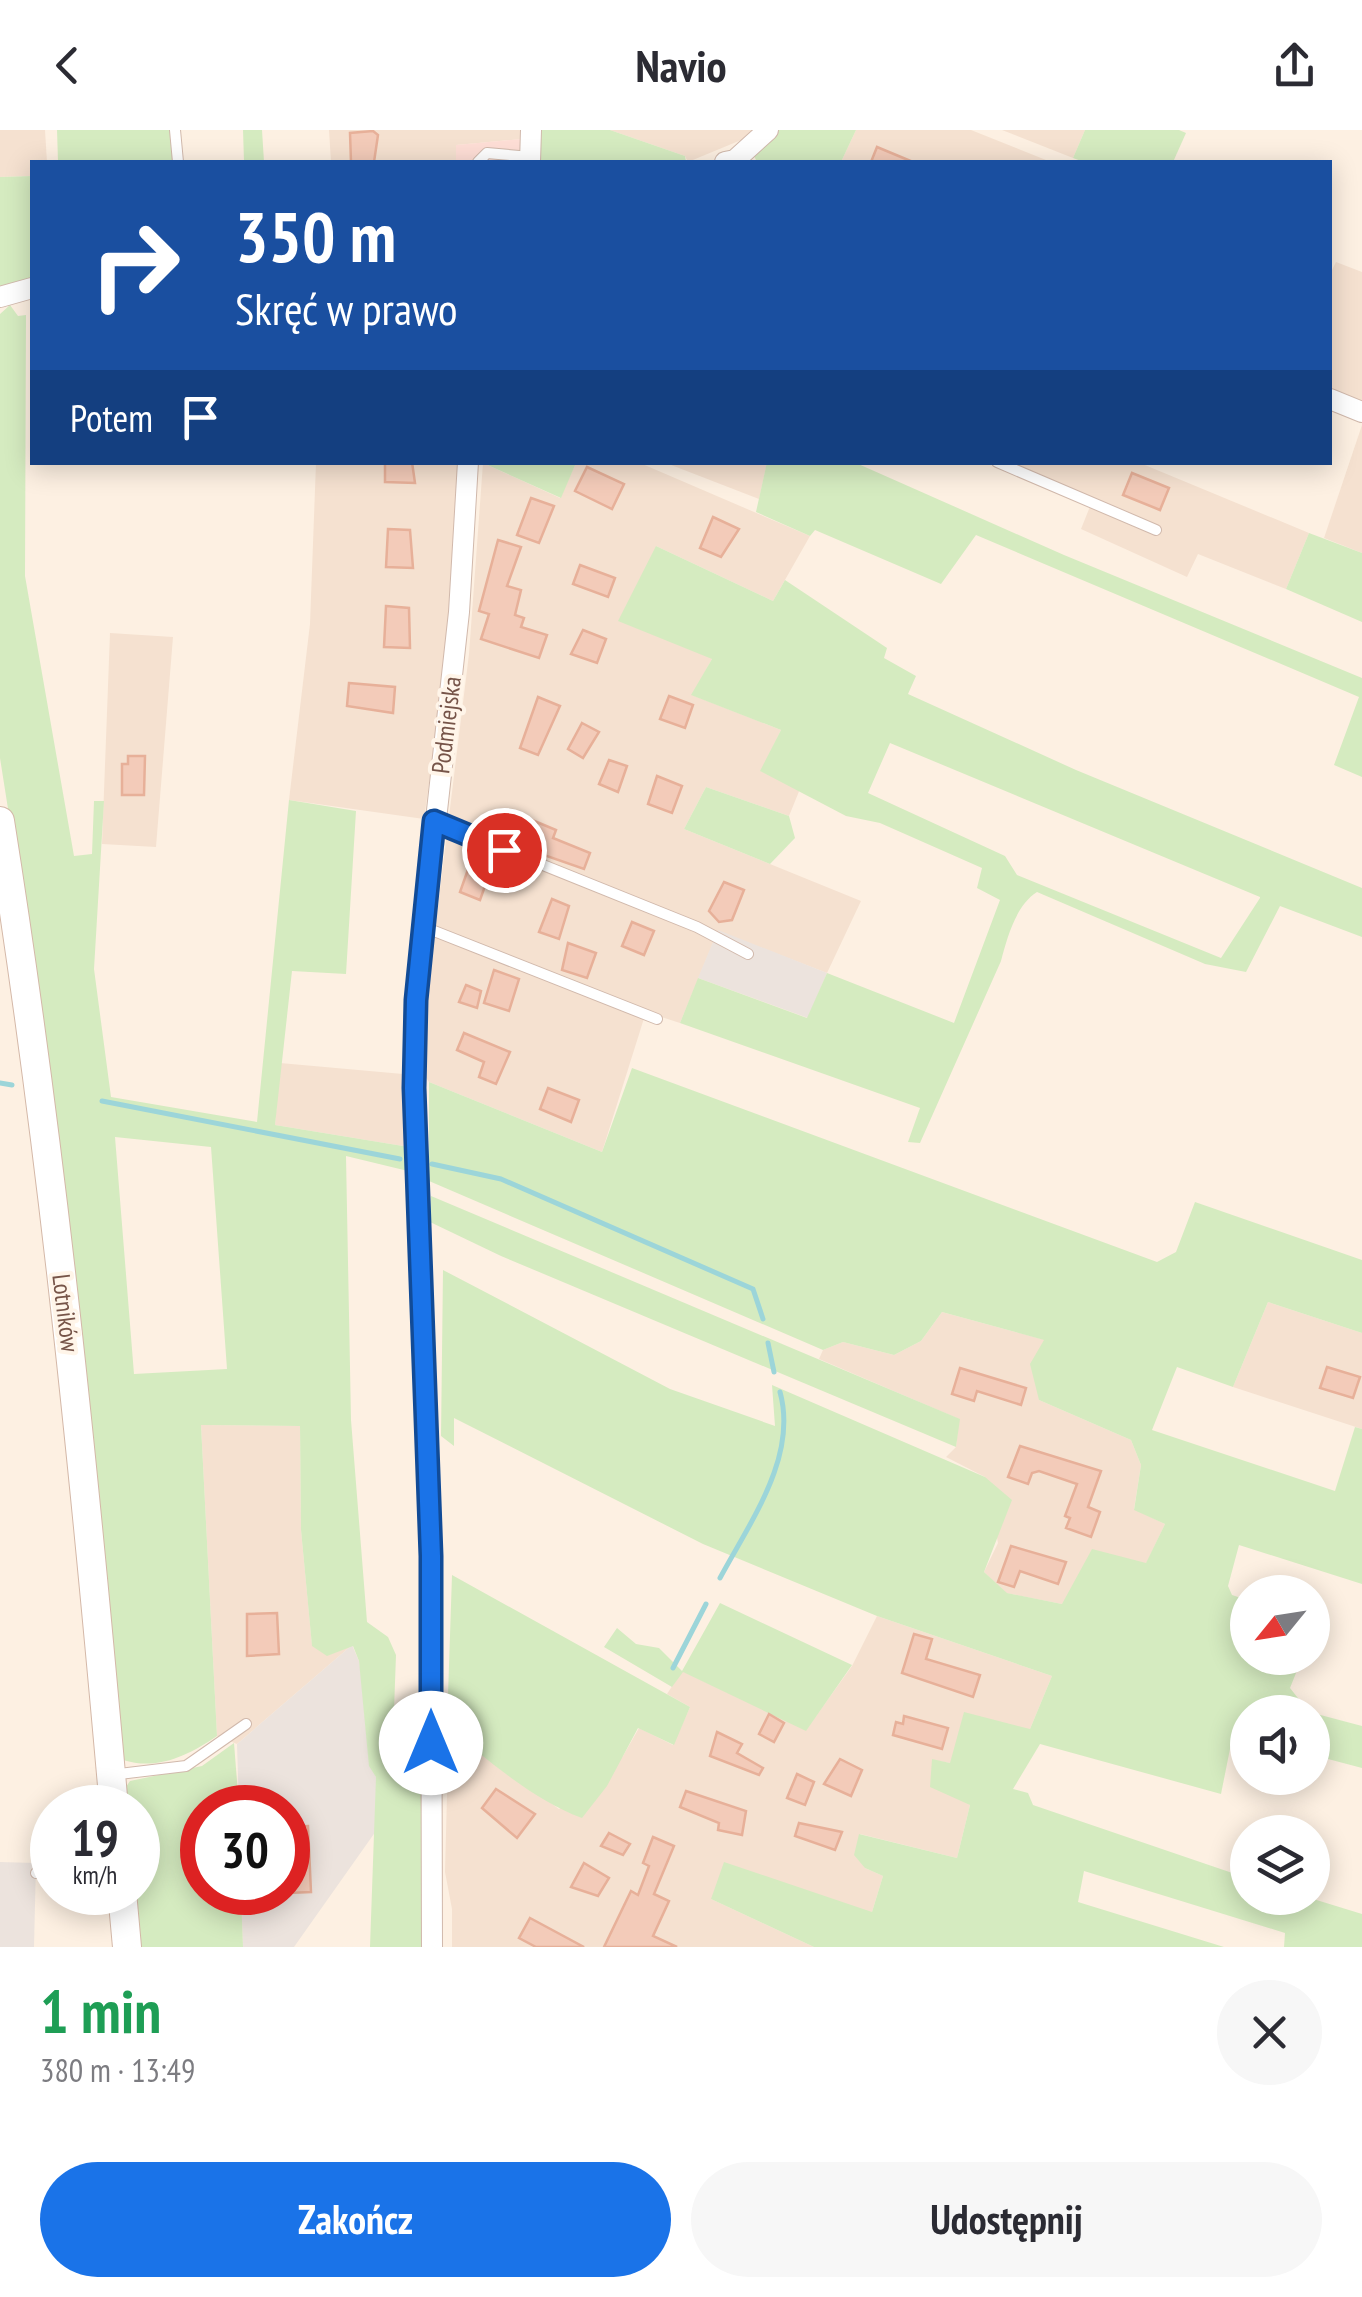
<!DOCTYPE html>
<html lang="pl">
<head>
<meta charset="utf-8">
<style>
	body { margin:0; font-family:"PT Sans Narrow",sans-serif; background:#f7f7f7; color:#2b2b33; height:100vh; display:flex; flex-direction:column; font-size:38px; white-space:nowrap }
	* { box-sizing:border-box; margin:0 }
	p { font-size:32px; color:#7c7c81 }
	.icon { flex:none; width:55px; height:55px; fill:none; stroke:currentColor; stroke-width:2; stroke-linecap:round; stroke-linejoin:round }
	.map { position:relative; height:1817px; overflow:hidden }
	.details { display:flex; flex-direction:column; background:#fff; flex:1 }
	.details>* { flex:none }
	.guide { position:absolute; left:30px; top:30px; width:1302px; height:305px; border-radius:0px; box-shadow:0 5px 25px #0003; background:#1a4fa0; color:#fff; overflow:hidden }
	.needle { width:65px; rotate:240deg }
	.controls { position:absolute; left:1230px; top:1445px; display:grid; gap:20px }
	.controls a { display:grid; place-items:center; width:100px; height:100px; border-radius:50%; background:#fff; box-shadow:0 5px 25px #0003; font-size:50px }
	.speed { position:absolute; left:30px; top:1655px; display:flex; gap:20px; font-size:50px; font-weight:700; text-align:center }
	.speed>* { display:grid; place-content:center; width:130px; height:130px; border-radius:50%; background:#fff; box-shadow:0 5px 25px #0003; line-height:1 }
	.speed small { font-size:25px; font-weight:400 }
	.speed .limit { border:15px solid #d22; background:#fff; color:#111 }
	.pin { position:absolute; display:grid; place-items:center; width:85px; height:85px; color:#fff; margin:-42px; border:5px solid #fff; border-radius:50%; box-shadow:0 2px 10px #0007 }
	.me { position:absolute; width:110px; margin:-55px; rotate:0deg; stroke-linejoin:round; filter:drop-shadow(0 0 8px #0008) }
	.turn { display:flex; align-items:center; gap:35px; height:210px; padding:0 40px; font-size:45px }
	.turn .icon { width:130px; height:130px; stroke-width:2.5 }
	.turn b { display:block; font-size:70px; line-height:85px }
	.then { display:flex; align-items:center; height:95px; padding:0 40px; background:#0003; gap:20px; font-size:38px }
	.round { display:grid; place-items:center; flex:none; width:105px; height:105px; border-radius:52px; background:#f7f7f7 }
	.overview { display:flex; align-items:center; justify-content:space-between; height:170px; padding:0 40px }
	h1 { font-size:60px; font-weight:600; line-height:75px; color:#1e9e55 }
	.primary-button { display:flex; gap:20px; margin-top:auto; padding:20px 40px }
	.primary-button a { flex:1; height:115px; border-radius:60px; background:#1a73e8; color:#fff; font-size:40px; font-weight:600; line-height:115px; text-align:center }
	.primary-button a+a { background:#f7f7f7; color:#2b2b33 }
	header { display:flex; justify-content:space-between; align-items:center; height:130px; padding:0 40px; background:#fff; font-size:45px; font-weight:600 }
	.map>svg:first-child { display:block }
	.residential { fill:#f5e1d0 }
	.commercial { fill:#feded6 }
	.industrial { fill:#ece3dd }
	.green { fill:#d5ebc0; fill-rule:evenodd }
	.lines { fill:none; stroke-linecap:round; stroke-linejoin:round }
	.stream { stroke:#9cd5d9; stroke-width:5 }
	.building { fill:#f3cbb9; stroke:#e7b099; stroke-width:2.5 }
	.lane-casing { stroke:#d1b9ac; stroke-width:12 }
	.street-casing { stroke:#d1b9ac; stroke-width:22 }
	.secondary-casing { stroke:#d4b8a8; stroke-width:30 }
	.lane { stroke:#fff; stroke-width:10 }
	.street { stroke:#fff; stroke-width:20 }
	.secondary { stroke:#fff; stroke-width:28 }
	.route-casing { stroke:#114b97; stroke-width:25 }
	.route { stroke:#1a73e8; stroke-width:18 }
	.labels { text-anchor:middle; stroke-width:8; stroke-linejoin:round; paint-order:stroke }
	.street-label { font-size:25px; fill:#765448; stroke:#fff5e9 }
</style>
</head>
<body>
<header><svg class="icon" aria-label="back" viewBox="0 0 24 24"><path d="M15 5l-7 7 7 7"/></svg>Navio<svg class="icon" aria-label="share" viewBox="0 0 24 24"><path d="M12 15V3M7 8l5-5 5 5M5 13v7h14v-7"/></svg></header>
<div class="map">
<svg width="1362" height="1817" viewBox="0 0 1362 1817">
	<rect width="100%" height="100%" fill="#fdf0e2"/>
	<!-- residential -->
	<g class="residential">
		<polygon points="0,0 45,0 47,32 32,32 32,46 0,47"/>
		<polygon points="329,0 522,0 522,9 456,15 456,32 331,32"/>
		<polygon points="610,0 755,0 746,8 688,32 685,26"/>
		<polygon points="856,0 971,0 1051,32 841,32"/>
		<polygon points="1002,0 1085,0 1073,28"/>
		<polygon points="1336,132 1362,142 1362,273 1330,260 1330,144"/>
		<polygon points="1362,295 1362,423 1324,408"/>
		<polygon points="316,333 460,333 447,524 424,689 289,670 310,494"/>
		<polygon points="483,333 560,368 576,333 640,333 810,406 773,471 656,416 712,529 692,565 781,600 761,641 800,659 789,686 706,657 684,699 861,771 827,843 718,801 680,893 646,882 602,1022 429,952 423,943 428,857 469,524"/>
		<polygon points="666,333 767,333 759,369"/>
		<polygon points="1008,333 1140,333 1309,403 1286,459 1198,424 1187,447 1081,399 1093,369"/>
		<polygon points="110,503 173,507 156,717 102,714"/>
		<polygon points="280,933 403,944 409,1017 275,995"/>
		<polygon points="1268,1172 1362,1203 1362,1299 1233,1257"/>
		<polygon points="942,1182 1045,1210 1039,1270 1131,1310 1141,1335 1134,1379 1165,1394 1146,1434 1062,1474 1006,1463 984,1442 998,1413 985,1347 946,1327 956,1317 959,1289 819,1229 823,1220 843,1212 894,1225 921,1211"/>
		<polygon points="201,1295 300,1296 301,1400 312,1515 352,1515 237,1614 217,1606"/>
		<polygon points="877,1486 1052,1546 1030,1599 950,1633 933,1630 970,1675 957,1728 860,1704 865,1738 883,1746 872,1782 711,1769 814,1817 452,1817 452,1779 445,1742 448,1627 456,1626 464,1610 559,1679 623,1626 639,1598 673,1615 690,1577 667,1564 682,1541 806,1600 852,1536"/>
	</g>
	<!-- commercial -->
	<polygon class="commercial" points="522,9 522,32 456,32 456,15"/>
	<!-- industrial -->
	<g class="industrial">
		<polygon points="718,800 827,843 808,888 698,848"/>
		<polygon points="352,1515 359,1531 376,1647 376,1701 294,1817 243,1817 241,1763 288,1762 288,1678 239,1677 237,1614"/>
		<polygon points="0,1732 36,1733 34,1817 0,1817"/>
	</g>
	<!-- green -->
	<g class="green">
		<polygon points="57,0 171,0 174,32 58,32"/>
		<polygon points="243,0 262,0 264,32 244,32"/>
		<polygon points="540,0 610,0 685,26 686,32 539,32"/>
		<polygon points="776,0 856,0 841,32 757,32 753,24"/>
		<polygon points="1085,0 1179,0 1186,3 1173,32 1084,32 1073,28"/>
		<polygon points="32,46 32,151 0,159 0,47"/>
		<path d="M10 175 18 186 26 185 25 446 74 726 92 724 94 671H104L94 839 111 967 257 992 289 670 356 681 346 844 292 841 275 995 409 1017 408 1041 346 1026 351 1290 367 1492 388 1507 396 1525 392 1635 425 1637 426 1817H370L376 1647 369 1636 359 1531 353 1516 327 1526 312 1516 301 1400 300 1296 201 1295 217 1606C189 1625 158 1641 123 1630L38 869 0 628V184ZM115 1007 211 1017 227 1239 134 1244Z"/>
		<polygon points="767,332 856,333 1064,425 1362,548 1362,647 1334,635 1359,567 976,405 941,454 815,400 810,406 756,382"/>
		<polygon points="483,333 576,332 576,333 561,368"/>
		<polygon points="1309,403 1362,423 1362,492 1286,459"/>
		<path d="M656 416 773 471 785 450 887 518 884 528 916 546 908 564 1076 640 1362 758V807L1280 776 1246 842 1205 834 1037 762C1016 775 1007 808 1001 831L920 1013 908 1012 920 978 680 893 698 848 807 888 827 843 954 893 1000 770 977 758 982 738 880 693 846 686 760 641 781 600 691 565 712 529 618 491ZM890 613 1260 767V768L1221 828 1017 745 1005 726 868 663Z"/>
		<polygon points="706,657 789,686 795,708 770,734 684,699"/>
		<polygon points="632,938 1157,1132 1176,1122 1195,1072 1362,1130 1362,1203 1268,1172 1233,1257 1177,1237 1152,1300 1335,1361 1355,1297 1362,1299 1362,1454 1239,1415 1228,1456 1232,1465 1247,1470 1248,1528 1302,1528 1290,1558 1309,1582 1248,1582 1247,1609 1232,1609 1221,1664 1040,1614 1013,1659 1028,1663 1033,1675 1247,1748 1248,1768 1310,1768 1362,1784 1362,1817 1284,1817 1285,1803 1084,1741 1078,1772 1224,1817 814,1817 711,1769 724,1732 872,1782 883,1746 865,1738 854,1725 859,1704 957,1728 970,1675 930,1657 932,1629 950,1633 964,1582 1030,1599 1052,1546 877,1486 703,1414 454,1288 454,1316 441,1306 443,1140 670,1259 775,1296 772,1255 985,1347 1012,1370 984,1442 1007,1463 1062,1474 1092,1419 1146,1433 1165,1394 1134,1380 1141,1335 1131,1310 1039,1270 1030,1234 1044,1210 942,1182 921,1211 894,1225 843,1212 823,1220 429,1051 429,952 602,1022"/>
		<polygon points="431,1066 960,1289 956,1317 501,1126 430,1092"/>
		<path d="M452 1445 690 1577 674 1615 638 1598 607 1656 582 1688C533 1670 486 1629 447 1596Z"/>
		<polygon points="720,1473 852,1535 806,1601 683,1542 672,1557 604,1517 617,1498 636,1514 659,1518 682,1541"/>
		<polygon points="1313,1583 1362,1596 1362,1638 1313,1625"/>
		<polygon points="234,1613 239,1677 202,1678 202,1762 241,1763 243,1817 138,1817 133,1763 138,1762 138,1678 125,1677 124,1660 130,1651 202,1636"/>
	</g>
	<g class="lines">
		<!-- stream -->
		<g class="stream">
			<polyline points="0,953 12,955"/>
			<polyline points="102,971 400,1029"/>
			<polyline points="432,1034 501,1049 753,1159 763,1189"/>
			<polyline points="768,1213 774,1242"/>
			<path d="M720 1448C750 1392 798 1327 780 1262"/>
			<polyline points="673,1538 706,1474"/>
		</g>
	</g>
	<!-- building -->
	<g class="building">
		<polygon points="373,1 378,5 374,32 351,32 350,3"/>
		<polygon points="877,17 913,32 871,32"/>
		<polygon points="385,332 412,332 415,353 385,352"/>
		<polygon points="587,337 624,354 612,379 575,361"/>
		<polygon points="1132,343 1169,358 1160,380 1123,365"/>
		<polygon points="531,368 554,376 539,413 517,405"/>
		<polygon points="713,387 739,399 721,427 700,418"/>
		<polygon points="388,399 410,400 413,438 386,437"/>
		<polygon points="498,410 521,417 507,456 521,460 515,485 524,488 521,497 547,505 539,528 481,509 489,484 479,481"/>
		<polygon points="580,435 615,448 608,467 573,454"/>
		<polygon points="386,476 409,478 410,518 384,517"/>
		<polygon points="583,500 606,509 597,533 571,524"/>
		<polygon points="349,553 395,557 393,583 347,576"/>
		<polygon points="669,566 693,575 685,598 660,589"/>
		<polygon points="538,567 560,576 538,625 520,618"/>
		<polygon points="582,593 599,602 583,628 568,619"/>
		<polygon points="128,626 145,626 144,665 122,665 122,634 128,634"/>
		<polygon points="609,630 627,636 618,662 599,654"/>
		<polygon points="657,646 682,656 672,683 648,674"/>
		<polygon points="532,690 556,700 553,708 590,723 584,739 521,717"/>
		<polygon points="471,731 491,739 480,770 460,762"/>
		<polygon points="724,752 744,760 732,790 719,792 709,781"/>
		<polygon points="552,769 569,776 559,809 539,802"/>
		<polygon points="632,792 654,801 644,825 622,816"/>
		<polygon points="568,813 596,823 587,848 562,840"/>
		<polygon points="494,840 519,849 509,881 484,873"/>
		<polygon points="466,855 481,861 477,878 459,872"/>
		<polygon points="464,903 510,922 496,954 479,947 484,932 457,920"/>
		<polygon points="548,958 579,970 571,992 540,979"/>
		<polygon points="1327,1237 1360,1247 1353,1268 1320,1258"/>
		<polygon points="960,1238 1026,1258 1021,1275 977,1261 974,1271 952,1264"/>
		<polygon points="1020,1316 1101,1341 1088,1377 1100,1382 1091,1407 1066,1398 1070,1388 1065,1386 1077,1354 1039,1341 1032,1343 1028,1354 1008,1347"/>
		<polygon points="1011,1416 1066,1432 1058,1454 1020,1441 1014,1457 998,1452"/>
		<polygon points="277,1483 279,1524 247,1526 247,1484"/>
		<polygon points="914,1504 932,1509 926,1529 980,1545 973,1567 902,1543"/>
		<polygon points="769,1584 784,1593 774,1612 759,1604"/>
		<polygon points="904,1586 948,1598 942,1619 893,1605 896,1592 903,1594"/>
		<polygon points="717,1602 742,1614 737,1623 763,1638 759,1645 710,1626"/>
		<polygon points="840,1629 862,1640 851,1666 824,1654"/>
		<polygon points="797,1644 814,1652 805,1675 787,1668"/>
		<polygon points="496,1659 535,1684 517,1708 482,1678"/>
		<polygon points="686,1661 746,1681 742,1705 718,1700 719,1693 680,1677"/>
		<polygon points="799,1693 842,1702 835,1720 795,1706"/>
		<polygon points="308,1696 311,1762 288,1763 288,1697"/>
		<polygon points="609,1703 630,1714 623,1725 601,1716"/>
		<polygon points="653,1707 674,1716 654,1764 669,1771 653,1806 677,1817 604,1817 631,1761 638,1765 649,1736 643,1733"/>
		<polygon points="584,1733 609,1748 598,1766 571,1757"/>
		<polygon points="530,1788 584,1817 536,1817 519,1808"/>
	</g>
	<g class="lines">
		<defs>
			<g id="lane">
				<polyline points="175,0 178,32"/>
				<polyline points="478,32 487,23 531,27"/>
				<polyline points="997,332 1156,400"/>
				<polyline points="436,692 697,797 748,824"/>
				<polyline points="424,797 657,889"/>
				<polyline points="111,1645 186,1636 246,1594"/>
				<polyline points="36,1743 52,1736"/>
			</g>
			<g id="street">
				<polyline points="530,32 531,0"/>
				<polyline points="725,32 735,30 768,0"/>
				<polyline points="0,167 32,158"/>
				<polyline points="1330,269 1362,282"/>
				<polyline points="432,1817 431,1426 414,958 416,870 459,482 468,332"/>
			</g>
			<g id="secondary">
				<path d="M0 691C52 1018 85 1347 114 1678"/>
				<polyline points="122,1762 127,1817"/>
			</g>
		</defs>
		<!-- lane casing -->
		<use href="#lane" class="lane-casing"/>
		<!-- street casing -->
		<use href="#street" class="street-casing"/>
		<!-- secondary casing -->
		<use href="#secondary" class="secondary-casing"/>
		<!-- lane -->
		<use href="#lane" class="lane"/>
		<!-- street -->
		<use href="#street" class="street"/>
		<!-- secondary -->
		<use href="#secondary" class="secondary"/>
	</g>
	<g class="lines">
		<defs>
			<polyline id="route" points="431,1613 431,1426 414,958 416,870 434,691 504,720"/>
		</defs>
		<!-- route casing -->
		<use href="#route" class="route-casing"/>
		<!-- route -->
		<use href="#route" class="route"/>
	</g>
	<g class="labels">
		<!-- street labels -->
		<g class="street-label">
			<text transform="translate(446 595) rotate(-83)" y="9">Podmiejska</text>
			<text transform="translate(66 1183) rotate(83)" y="9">Lotników</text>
		</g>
	</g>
</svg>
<div class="controls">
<a><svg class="needle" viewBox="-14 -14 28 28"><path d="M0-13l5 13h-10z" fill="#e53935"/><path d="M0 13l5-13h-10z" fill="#7c7c81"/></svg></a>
<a><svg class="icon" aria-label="sound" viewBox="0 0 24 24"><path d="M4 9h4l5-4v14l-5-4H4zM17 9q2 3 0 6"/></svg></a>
<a><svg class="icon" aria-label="layers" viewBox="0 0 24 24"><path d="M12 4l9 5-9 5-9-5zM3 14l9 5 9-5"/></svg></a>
</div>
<div class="speed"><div>19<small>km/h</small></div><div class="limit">30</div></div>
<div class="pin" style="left:504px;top:720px;background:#d93025"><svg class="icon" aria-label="arrive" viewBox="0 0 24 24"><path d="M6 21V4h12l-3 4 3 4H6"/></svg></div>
<svg class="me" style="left:431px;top:1613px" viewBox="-20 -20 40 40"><circle r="19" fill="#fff"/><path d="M0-13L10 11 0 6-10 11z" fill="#1a73e8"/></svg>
<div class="guide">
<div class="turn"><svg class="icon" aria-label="right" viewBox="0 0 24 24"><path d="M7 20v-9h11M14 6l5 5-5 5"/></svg><div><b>350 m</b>Skręć w prawo</div></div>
<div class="then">Potem<svg class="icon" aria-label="arrive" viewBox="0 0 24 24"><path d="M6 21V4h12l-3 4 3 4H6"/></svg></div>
</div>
</div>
<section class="details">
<div class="overview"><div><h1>1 min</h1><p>380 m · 13:49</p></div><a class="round"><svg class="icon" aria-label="close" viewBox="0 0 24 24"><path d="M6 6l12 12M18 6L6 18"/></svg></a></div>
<div class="primary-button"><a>Zakończ</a><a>Udostępnij</a></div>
</section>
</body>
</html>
